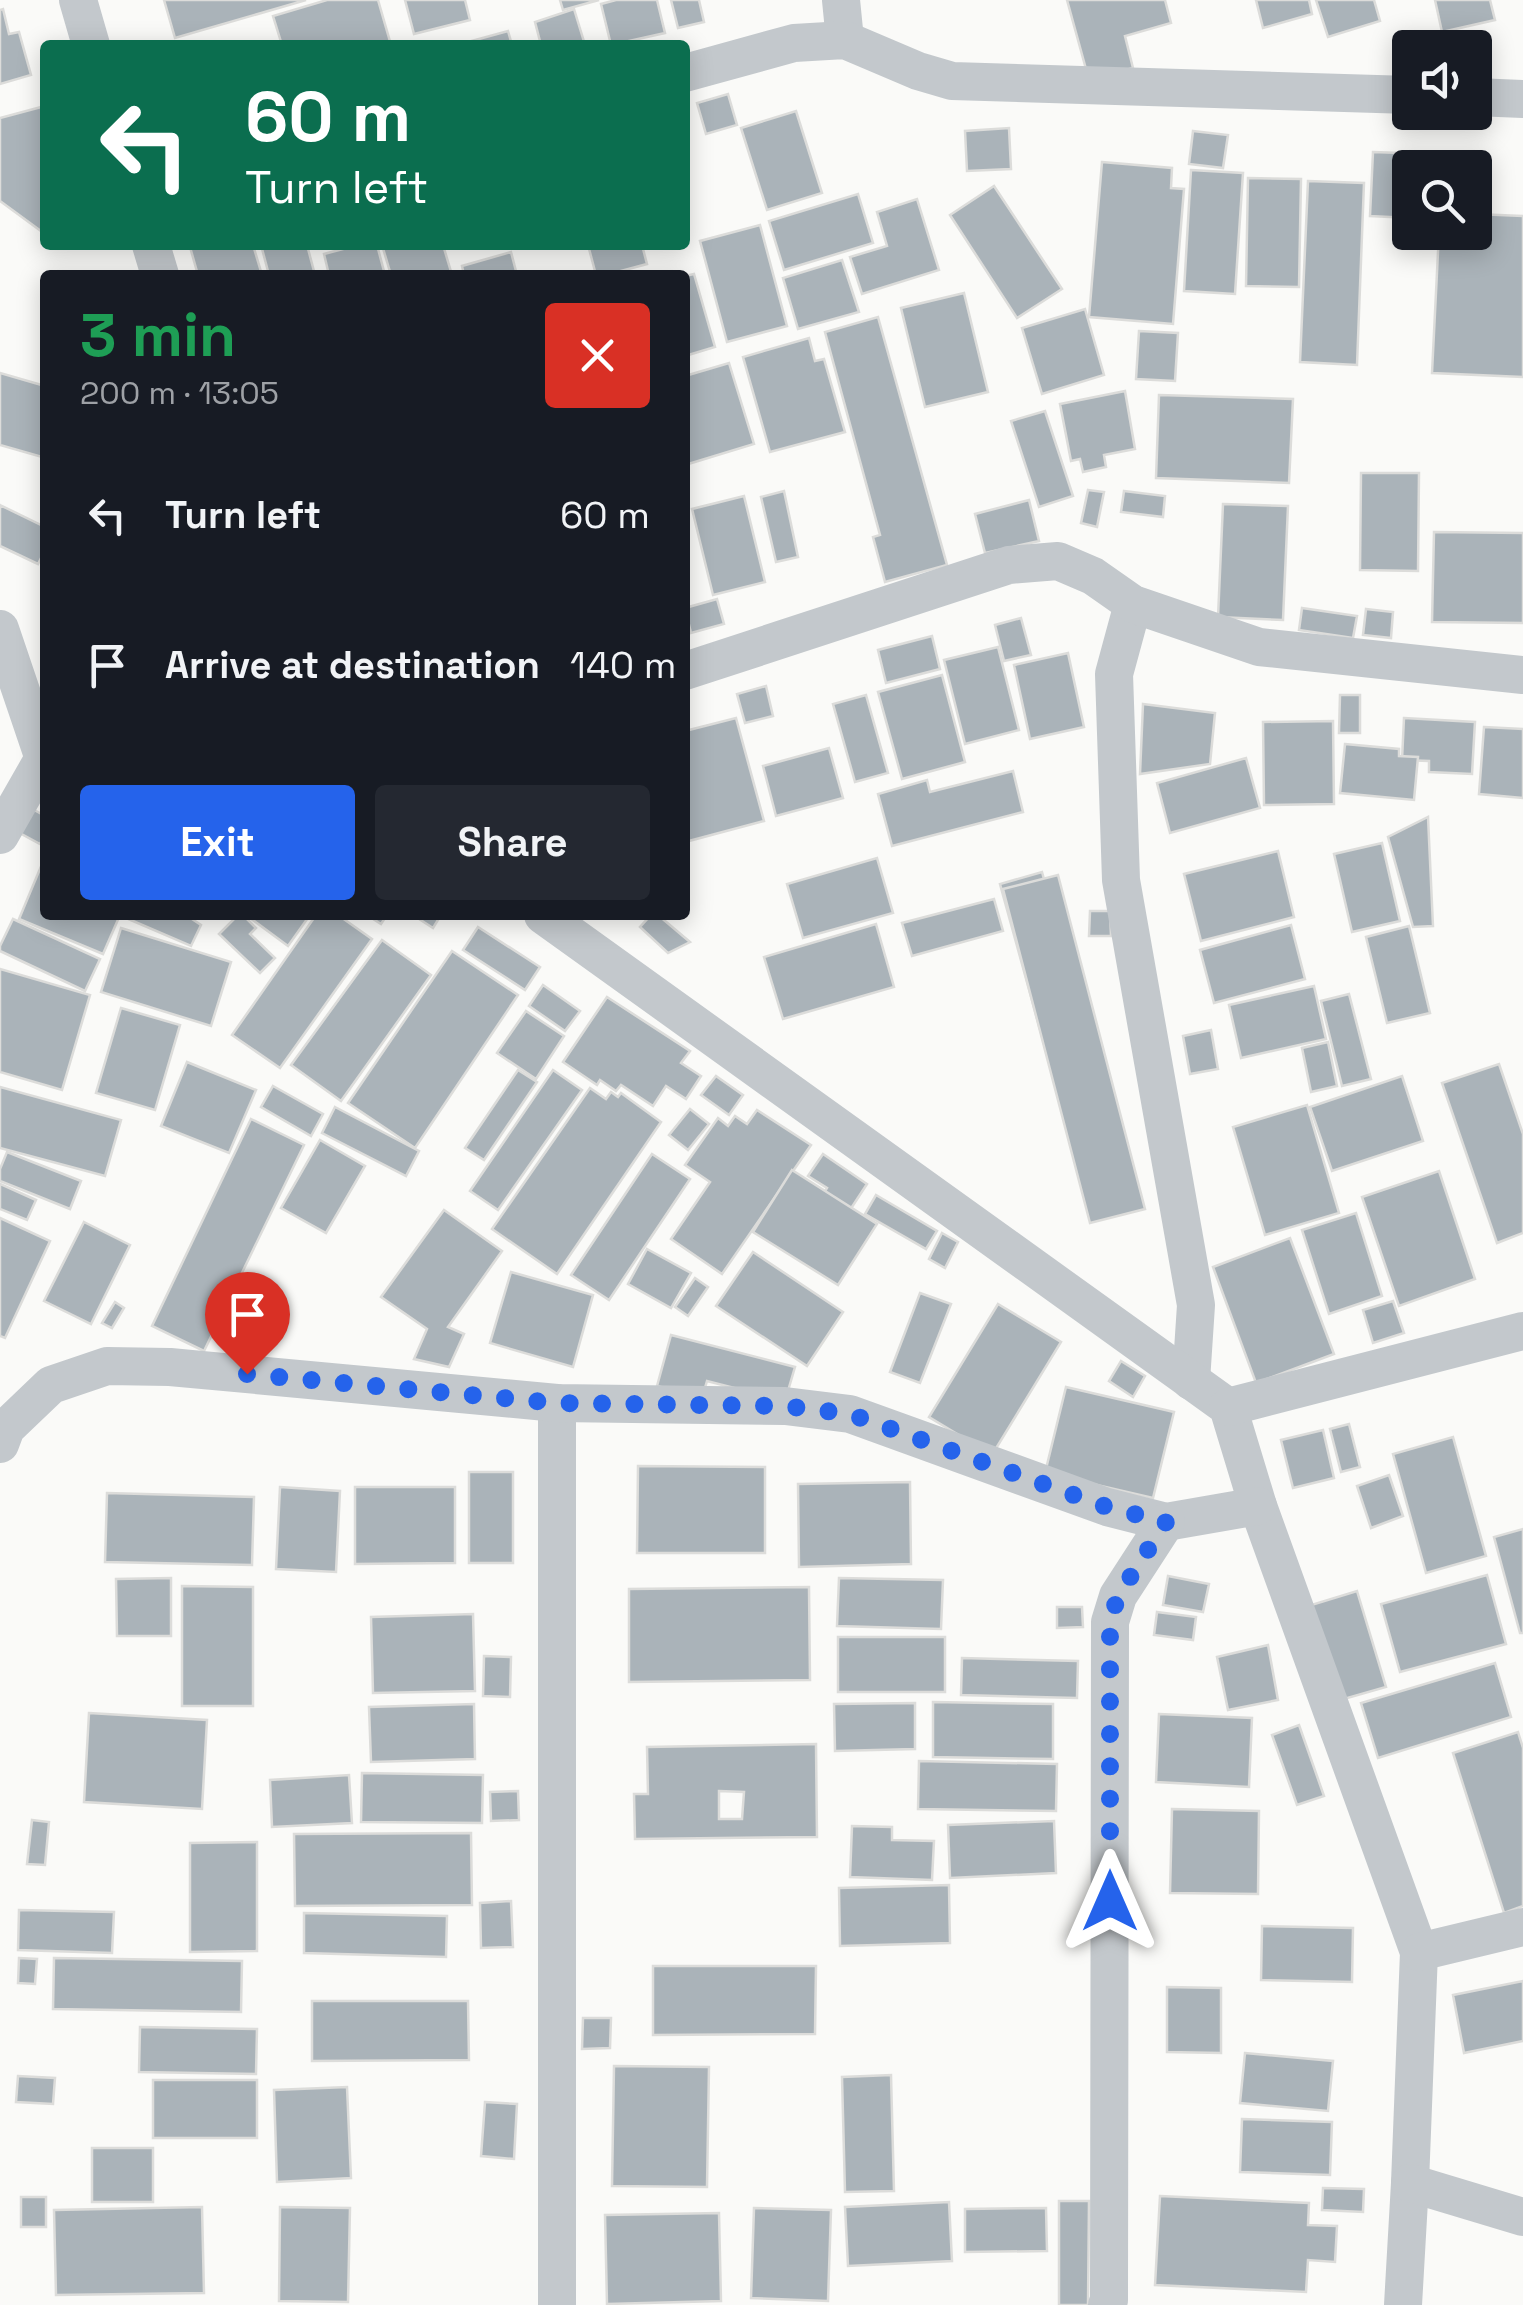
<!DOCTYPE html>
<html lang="en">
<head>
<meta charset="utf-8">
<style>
	body { margin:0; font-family:"Space Grotesk",sans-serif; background:#242831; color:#f1f3f6; height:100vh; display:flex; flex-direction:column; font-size:38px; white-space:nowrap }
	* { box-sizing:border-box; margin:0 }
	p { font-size:32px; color:#9ea1a6 }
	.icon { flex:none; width:55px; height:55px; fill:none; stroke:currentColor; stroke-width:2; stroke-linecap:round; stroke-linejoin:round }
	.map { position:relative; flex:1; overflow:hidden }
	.side { position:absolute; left:40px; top:270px; width:650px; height:650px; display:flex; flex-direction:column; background:#171b24; border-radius:10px; box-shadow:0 5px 25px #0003 }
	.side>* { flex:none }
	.guide { position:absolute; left:40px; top:40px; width:650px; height:210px; border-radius:10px; box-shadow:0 5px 25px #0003; background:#0b6e4f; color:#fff; overflow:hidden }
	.tools { position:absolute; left:1392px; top:30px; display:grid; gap:20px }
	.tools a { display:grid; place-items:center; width:100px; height:100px; border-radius:10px; background:#171b24; box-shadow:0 5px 25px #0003; font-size:50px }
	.pin { position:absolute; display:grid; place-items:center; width:85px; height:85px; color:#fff; margin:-102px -42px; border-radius:50% 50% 50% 0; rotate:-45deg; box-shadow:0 0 10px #0007 }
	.pin .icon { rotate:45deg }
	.me { position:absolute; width:110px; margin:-55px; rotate:0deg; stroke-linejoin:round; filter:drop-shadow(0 0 8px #0008) }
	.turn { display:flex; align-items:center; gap:35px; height:210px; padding:0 40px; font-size:45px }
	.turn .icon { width:130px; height:130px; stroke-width:2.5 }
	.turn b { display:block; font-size:70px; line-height:85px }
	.round { display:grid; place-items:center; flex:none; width:105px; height:105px; border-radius:10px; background:#242831 }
	.summary { display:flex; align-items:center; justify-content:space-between; height:170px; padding:0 40px }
	h1 { font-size:60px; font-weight:800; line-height:75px; color:#1e9e55 }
	.cta { display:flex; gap:20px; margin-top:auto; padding:20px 40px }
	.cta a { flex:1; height:115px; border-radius:10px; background:#2563eb; color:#fff; font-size:40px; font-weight:800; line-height:115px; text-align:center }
	.cta a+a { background:#242831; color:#f1f3f6 }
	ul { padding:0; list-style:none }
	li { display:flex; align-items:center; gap:30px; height:150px; padding:0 40px }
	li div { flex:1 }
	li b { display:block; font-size:38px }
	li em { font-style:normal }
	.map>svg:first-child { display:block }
	.building { fill:#aab3b9; stroke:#dcdcda; stroke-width:2.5; fill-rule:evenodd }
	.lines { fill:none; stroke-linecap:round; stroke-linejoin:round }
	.street { stroke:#c3c8cc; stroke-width:38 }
	.route { stroke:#2563eb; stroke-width:18; stroke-dasharray:0 32.4 }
</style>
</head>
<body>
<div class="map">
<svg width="1523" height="2305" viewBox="0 0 1523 2305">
	<rect width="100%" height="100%" fill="#fafaf8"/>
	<!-- building -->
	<g class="building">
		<polygon points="164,0 306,0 175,38"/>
		<polygon points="327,0 378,0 391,45 282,45 273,16"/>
		<polygon points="405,0 465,0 470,20 414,34"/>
		<polygon points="560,0 599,0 563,10"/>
		<polygon points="616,0 657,0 665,33 611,45 601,4"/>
		<polygon points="671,0 699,0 704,22 678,28"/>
		<polygon points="1067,0 1165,0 1171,23 1125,36 1133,68 1089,80"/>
		<polygon points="1256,0 1309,0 1312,14 1263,28"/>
		<polygon points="1316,0 1374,0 1380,21 1328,37"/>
		<polygon points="1435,0 1490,0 1495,20 1442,32"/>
		<polygon points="3,9 9,34 19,32 31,75 0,84 0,10"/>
		<polygon points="574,9 585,45 541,45 535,22"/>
		<polygon points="508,31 512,45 457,45"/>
		<polygon points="728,94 737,125 706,134 697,103"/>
		<polygon points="45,106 45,234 0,201 0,118"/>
		<polygon points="796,111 822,193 767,210 741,128"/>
		<polygon points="1009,128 1011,169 967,171 965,131"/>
		<polygon points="1193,131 1228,135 1223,168 1189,164"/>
		<polygon points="1373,152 1429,154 1429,168 1410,168 1410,218 1370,216"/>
		<polygon points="1102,162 1172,168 1171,188 1184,189 1173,324 1089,317"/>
		<polygon points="1191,170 1243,173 1235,294 1184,291"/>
		<polygon points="1248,178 1301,179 1299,287 1246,286"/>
		<polygon points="1308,181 1364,183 1357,365 1300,362"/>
		<polygon points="994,186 1062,289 1017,318 950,215"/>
		<polygon points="858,194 873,243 784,270 769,221"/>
		<polygon points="917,199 939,270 862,294 850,257 887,246 877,212"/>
		<polygon points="1475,214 1523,216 1523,377 1432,373 1439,232 1475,232"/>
		<polygon points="760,225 787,326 727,342 700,241"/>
		<polygon points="197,245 253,245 262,275 198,275 190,247"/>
		<polygon points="261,245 307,245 315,275 269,275"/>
		<polygon points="358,245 377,245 385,275 329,275 324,254"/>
		<polygon points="382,245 443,245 452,275 391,275"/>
		<polygon points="588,245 642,245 647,264 606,275 596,275"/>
		<polygon points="511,252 517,275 464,275 462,266"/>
		<polygon points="842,260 859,312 798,329 783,278"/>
		<polygon points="694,274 715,347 685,356 685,276"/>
		<polygon points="964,293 988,392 925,407 901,308"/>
		<polygon points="1085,309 1104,375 1042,394 1022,328"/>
		<polygon points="878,317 947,565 885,582 873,537 880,535 825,332"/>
		<polygon points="1139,331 1178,333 1175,381 1136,379"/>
		<polygon points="809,338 815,361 824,359 845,432 770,452 743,357"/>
		<polygon points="729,363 754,444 685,465 685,376"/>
		<polygon points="0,373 45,386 45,448 42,457 0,445"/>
		<polygon points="1125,391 1135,449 1104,455 1106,467 1083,472 1080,459 1071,461 1060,404"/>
		<polygon points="1159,395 1293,399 1289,483 1156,478"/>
		<polygon points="1045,411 1073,496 1039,507 1011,421"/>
		<polygon points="1361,473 1419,473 1418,571 1360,570"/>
		<polygon points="1088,490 1104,492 1097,527 1081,523"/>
		<polygon points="784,491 798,557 776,562 761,497"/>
		<polygon points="1124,491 1165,496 1163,517 1121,512"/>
		<polygon points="744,496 765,582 713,595 692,509"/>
		<polygon points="1029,500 1039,541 985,553 975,514"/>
		<polygon points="1223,504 1288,506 1283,620 1218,617"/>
		<polygon points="0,505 45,527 45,550 38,564 0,546"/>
		<polygon points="1434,532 1523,533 1523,623 1432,622"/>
		<polygon points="717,599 724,624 691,633 685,608"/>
		<polygon points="1302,608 1357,616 1353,638 1299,630"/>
		<polygon points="1366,609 1393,612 1391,638 1363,635"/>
		<polygon points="1021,618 1031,655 1004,661 995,625"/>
		<polygon points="932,636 940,669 886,683 878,650"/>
		<polygon points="998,647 1019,730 965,744 944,660"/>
		<polygon points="1068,653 1084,727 1030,739 1014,665"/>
		<polygon points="942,675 965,762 902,779 878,692"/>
		<polygon points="766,686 773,716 745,723 737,694"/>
		<polygon points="866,695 888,773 855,782 833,704"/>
		<polygon points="1340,695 1360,695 1360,733 1339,733"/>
		<polygon points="1143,704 1215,713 1210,764 1140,774"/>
		<polygon points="736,718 764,821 685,842 685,731"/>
		<polygon points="1404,718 1475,722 1472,774 1429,772 1429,761 1402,760"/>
		<polygon points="1333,721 1334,804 1264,805 1263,722"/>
		<polygon points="1484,727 1523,729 1523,798 1479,794"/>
		<polygon points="1345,744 1399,749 1399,756 1418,757 1414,800 1340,793"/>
		<polygon points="829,748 843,798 776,816 763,766"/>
		<polygon points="1246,758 1260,808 1170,833 1157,783"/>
		<polygon points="1013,771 1023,812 892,846 878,794 927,780 930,792"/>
		<polygon points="18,801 45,816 45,834 40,844 5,825"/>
		<polygon points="1428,817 1433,926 1413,927 1388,837"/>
		<polygon points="1382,843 1400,921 1352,932 1334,854"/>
		<polygon points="1278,851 1294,917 1201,941 1184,874"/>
		<polygon points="877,858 893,913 803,938 787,884"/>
		<polygon points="42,864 45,865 45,915 120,915 103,954 19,919"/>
		<polygon points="1042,872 1131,1193 1088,1204 1000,884"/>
		<polygon points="1058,875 1145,1209 1090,1223 1003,889"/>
		<polygon points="994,899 1003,931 912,956 902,923"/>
		<polygon points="1090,911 1110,911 1111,936 1089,936"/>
		<polygon points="129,915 186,915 201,925 191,946 126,918"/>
		<polygon points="238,915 243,915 256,928 250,934 275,958 260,973 219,934"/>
		<polygon points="246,915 310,915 288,946"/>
		<polygon points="316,915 338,915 372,939 280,1068 232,1035"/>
		<polygon points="367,915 387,915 381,924"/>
		<polygon points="413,915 441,915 433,928"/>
		<polygon points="651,915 658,915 690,942 668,953 640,927"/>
		<polygon points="13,919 100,959 85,991 0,951 0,946"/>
		<polygon points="876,924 894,987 783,1019 764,957"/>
		<polygon points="1291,925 1305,979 1214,1003 1200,950"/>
		<polygon points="1409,926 1430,1013 1387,1023 1366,937"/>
		<polygon points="478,927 540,967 525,990 463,950"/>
		<polygon points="121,928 231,962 211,1026 101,992"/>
		<polygon points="382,940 431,975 341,1101 291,1065"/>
		<polygon points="452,951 518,995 415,1148 348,1103"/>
		<polygon points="0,969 90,995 62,1090 0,1072"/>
		<polygon points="543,985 580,1011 565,1031 529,1006"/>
		<polygon points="1314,986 1326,1039 1241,1058 1229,1005"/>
		<polygon points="1349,994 1371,1079 1342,1086 1321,1001"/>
		<polygon points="607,997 690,1051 681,1063 701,1076 686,1099 666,1086 653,1106 621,1085 616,1091 600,1080 597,1085 563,1062"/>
		<polygon points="121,1008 180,1025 155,1110 96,1093"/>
		<polygon points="526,1011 564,1036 536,1079 497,1053"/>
		<polygon points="1211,1030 1218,1069 1190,1074 1183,1036"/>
		<polygon points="1328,1042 1337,1086 1311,1092 1302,1048"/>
		<polygon points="187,1062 256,1090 229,1153 161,1126"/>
		<polygon points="1499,1064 1523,1134 1523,1233 1497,1243 1442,1083"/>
		<polygon points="518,1070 537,1082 484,1160 465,1148"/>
		<polygon points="553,1070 582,1090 498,1210 470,1191"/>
		<polygon points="716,1076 743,1095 729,1115 701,1095"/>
		<polygon points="1402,1076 1423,1141 1332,1171 1310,1107"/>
		<polygon points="273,1086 323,1114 311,1136 261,1107"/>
		<polygon points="0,1087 121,1120 105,1176 0,1148"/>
		<polygon points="590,1088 606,1099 611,1092 618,1097 621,1093 661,1122 557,1274 492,1229"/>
		<polygon points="1307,1105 1339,1213 1265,1235 1233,1127"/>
		<polygon points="335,1107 419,1151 406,1176 322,1133"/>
		<polygon points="690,1109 709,1124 688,1150 669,1135"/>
		<polygon points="757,1110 811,1145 722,1274 671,1239 710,1182 685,1165 718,1118 728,1126 735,1116 747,1124"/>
		<polygon points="251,1119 304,1145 204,1351 152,1326"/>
		<polygon points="320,1140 365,1166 326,1233 281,1208"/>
		<polygon points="7,1152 81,1181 70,1209 0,1181 0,1169"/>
		<polygon points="652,1154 690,1179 609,1300 571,1275"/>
		<polygon points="823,1154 867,1184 848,1213 822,1196 827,1188 808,1176"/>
		<polygon points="792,1170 877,1224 838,1285 753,1232"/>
		<polygon points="1439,1171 1475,1279 1399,1306 1362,1197"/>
		<polygon points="0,1184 36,1200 27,1220 0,1209"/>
		<polygon points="876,1195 937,1231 926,1249 865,1214"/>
		<polygon points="444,1210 502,1251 448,1327 464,1334 449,1367 414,1359 427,1329 381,1297"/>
		<polygon points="1356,1213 1382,1296 1329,1314 1302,1230"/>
		<polygon points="0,1218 50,1241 5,1338 0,1336"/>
		<polygon points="84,1222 130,1245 91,1324 44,1301"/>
		<polygon points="942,1233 958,1242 945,1268 929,1259"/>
		<polygon points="1290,1238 1334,1354 1256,1383 1213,1267"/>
		<polygon points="647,1249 691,1273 671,1308 628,1284"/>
		<polygon points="753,1252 843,1312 807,1366 716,1306"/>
		<polygon points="511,1272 593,1295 573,1367 490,1343"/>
		<polygon points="695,1278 708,1287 688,1316 675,1307"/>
		<polygon points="920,1293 951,1304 920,1383 890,1372"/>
		<polygon points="1393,1301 1404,1333 1373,1343 1363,1310"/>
		<polygon points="115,1302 124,1308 112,1328 102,1323"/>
		<polygon points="998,1304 1061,1342 992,1455 929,1417"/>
		<polygon points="671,1335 795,1367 785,1401 707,1381 702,1398 657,1386"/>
		<polygon points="1121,1361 1145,1376 1133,1397 1109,1381"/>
		<polygon points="1066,1387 1174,1412 1153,1498 1045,1473"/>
		<polygon points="1349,1424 1360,1467 1341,1472 1330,1429"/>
		<polygon points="1323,1430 1334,1478 1293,1488 1281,1440"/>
		<polygon points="1453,1437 1486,1556 1426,1573 1393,1454"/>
		<polygon points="638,1466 765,1467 765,1553 637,1553"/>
		<rect x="469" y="1472" width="44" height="91"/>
		<polygon points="1389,1475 1403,1516 1371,1528 1357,1486"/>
		<polygon points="910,1482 911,1564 799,1567 798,1484"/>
		<polygon points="280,1487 340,1491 336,1572 276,1569"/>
		<polygon points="355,1487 455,1487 455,1563 355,1564"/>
		<polygon points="107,1493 254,1497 252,1565 105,1562"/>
		<polygon points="1523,1529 1523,1633 1520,1633 1494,1537"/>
		<polygon points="1487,1575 1506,1644 1400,1672 1381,1604"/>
		<polygon points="1168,1576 1209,1584 1203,1612 1163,1605"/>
		<polygon points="171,1578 171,1636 117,1636 116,1579"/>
		<polygon points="839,1578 943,1580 941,1629 837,1626"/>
		<polygon points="182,1586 253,1587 253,1706 182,1706"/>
		<polygon points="809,1587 810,1680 629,1682 629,1589"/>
		<polygon points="1357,1591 1386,1687 1337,1701 1308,1606"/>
		<polygon points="1057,1607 1082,1607 1083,1627 1057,1628"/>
		<polygon points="1157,1612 1196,1617 1193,1640 1154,1635"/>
		<polygon points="473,1614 475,1691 373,1693 371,1617"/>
		<rect x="838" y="1637" width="107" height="55"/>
		<polygon points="1268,1645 1278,1700 1228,1710 1217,1657"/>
		<polygon points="484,1656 511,1657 510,1697 483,1696"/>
		<polygon points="962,1658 1078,1661 1077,1698 961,1695"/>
		<polygon points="1495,1663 1511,1717 1378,1758 1361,1703"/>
		<polygon points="933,1702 1053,1704 1053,1759 933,1757"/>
		<polygon points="915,1703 915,1749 835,1751 834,1704"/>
		<polygon points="474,1704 475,1759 371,1762 369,1707"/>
		<polygon points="89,1713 207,1720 202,1809 84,1802"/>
		<polygon points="1159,1714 1252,1718 1249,1787 1156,1782"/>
		<polygon points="1299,1725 1324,1796 1297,1805 1272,1735"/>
		<polygon points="1518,1732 1523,1748 1523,1906 1504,1913 1453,1753"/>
		<path d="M816 1744 817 1837 635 1839 634 1794H648L647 1747ZM719 1791 744 1792 742 1819H719Z"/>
		<polygon points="919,1761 1057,1764 1056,1811 918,1809"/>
		<polygon points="362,1773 483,1775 482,1823 361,1822"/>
		<polygon points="349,1775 352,1823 272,1827 270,1780"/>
		<polygon points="518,1791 519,1820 491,1821 490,1792"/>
		<polygon points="1172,1809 1259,1811 1258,1894 1170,1893"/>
		<polygon points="32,1820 49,1822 45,1865 27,1864"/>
		<polygon points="1054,1821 1056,1873 950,1878 948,1825"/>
		<polygon points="852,1826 892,1827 892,1840 934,1841 932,1880 850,1877"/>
		<polygon points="471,1833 472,1905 295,1906 294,1834"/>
		<polygon points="257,1842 257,1951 190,1952 190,1843"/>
		<polygon points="949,1885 950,1943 840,1946 839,1888"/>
		<polygon points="511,1901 513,1947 481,1948 480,1903"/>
		<polygon points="19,1910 114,1912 112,1953 18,1950"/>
		<polygon points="304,1913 447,1916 446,1957 304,1953"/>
		<polygon points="1262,1926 1353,1928 1352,1982 1261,1980"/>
		<polygon points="19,1958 37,1959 35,1984 18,1983"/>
		<polygon points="54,1958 242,1961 241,2012 53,2009"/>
		<polygon points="653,1966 816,1966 815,2034 653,2035"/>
		<polygon points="1523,1981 1523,2041 1464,2053 1453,1995"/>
		<polygon points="1167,1987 1221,1988 1221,2053 1167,2052"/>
		<polygon points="312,2001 468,2001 469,2060 312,2061"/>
		<polygon points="583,2018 611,2018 610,2048 582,2049"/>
		<polygon points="140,2027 257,2029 256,2074 139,2072"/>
		<polygon points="1245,2053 1333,2061 1328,2111 1240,2103"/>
		<polygon points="614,2066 709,2067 707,2187 612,2186"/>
		<polygon points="891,2075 894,2191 845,2192 842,2077"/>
		<polygon points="18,2076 55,2078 53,2104 16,2102"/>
		<rect x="153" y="2080" width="104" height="58"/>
		<polygon points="347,2087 351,2178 277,2182 274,2090"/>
		<polygon points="485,2102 517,2104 514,2159 481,2156"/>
		<polygon points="1242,2119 1332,2122 1330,2175 1240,2172"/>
		<rect x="92" y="2148" width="61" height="54"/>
		<polygon points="1323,2188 1364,2189 1363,2212 1322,2210"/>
		<polygon points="1160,2196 1309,2203 1308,2225 1337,2226 1335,2262 1308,2260 1306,2292 1155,2285"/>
		<rect x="21" y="2197" width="25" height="30"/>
		<polygon points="1059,2201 1089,2201 1088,2305 1059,2305"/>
		<polygon points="949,2202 952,2261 848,2266 845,2207"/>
		<polygon points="202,2207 204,2293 56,2295 54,2210"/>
		<polygon points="280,2207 350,2208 348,2302 279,2301"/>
		<polygon points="754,2208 831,2210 828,2301 751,2298"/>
		<polygon points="1046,2208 1047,2251 965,2252 965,2209"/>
		<polygon points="719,2213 721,2301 607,2304 605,2215"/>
	</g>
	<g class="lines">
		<!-- street -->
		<g class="street">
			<polyline points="78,0 91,45"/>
			<polyline points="841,0 845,40"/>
			<polyline points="685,73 794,43 845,40 918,71 952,81 1410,95"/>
			<polyline points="1475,97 1523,99"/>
			<polyline points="151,245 160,275"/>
			<polyline points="1133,604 1114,674 1121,880 1196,1305 1191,1381"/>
			<polyline points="0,629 43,756"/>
			<polyline points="685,671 1009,565 1058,561 1093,576 1133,604 1259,647 1523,675"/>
			<polyline points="0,835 45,756"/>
			<polyline points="543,915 1228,1407 1258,1506 1419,1952 1410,2183 1403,2305"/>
			<polyline points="557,1403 557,2305"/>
			<polyline points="1228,1407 1523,1331"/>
			<polyline points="0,1444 6,1428 51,1385 107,1366 170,1367 557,1403 785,1406 850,1414 1107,1507 1166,1522 1258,1506"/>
			<polyline points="1419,1952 1523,1927"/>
			<polyline points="1410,2183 1523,2217"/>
			<polyline points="1107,2305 1109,2300 1110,1622 1118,1596 1166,1522"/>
		</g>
	</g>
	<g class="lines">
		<!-- route -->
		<polyline class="route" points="247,1374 556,1403 785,1406 850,1414 1107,1507 1166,1522 1118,1596 1110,1622 1110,1901"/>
	</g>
</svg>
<div class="tools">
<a><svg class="icon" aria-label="sound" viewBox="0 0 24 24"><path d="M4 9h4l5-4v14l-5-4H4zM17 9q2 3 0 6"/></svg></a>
<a><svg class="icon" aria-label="search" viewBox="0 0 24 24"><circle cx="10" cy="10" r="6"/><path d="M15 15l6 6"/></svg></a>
</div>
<div class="pin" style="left:247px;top:1374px;background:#d93025"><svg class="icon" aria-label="arrive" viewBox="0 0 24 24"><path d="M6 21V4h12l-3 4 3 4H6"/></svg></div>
<svg class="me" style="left:1110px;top:1901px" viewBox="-20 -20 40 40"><path d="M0-17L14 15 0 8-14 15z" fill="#2563eb" stroke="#fff" stroke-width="4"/></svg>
<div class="guide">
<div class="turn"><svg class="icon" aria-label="left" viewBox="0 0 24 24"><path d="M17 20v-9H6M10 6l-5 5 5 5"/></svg><div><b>60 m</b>Turn left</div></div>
</div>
<section class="side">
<div class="summary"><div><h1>3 min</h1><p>200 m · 13:05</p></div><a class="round" style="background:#d93025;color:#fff"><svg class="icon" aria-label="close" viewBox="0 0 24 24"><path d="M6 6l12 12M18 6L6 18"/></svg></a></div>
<ul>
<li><svg class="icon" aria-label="left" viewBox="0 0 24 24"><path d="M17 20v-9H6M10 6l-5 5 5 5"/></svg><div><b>Turn left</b></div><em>60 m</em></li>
<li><svg class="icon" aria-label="arrive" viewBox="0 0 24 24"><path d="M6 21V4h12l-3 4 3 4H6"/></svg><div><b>Arrive at destination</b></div><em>140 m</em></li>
</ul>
<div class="cta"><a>Exit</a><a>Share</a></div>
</section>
</div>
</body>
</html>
